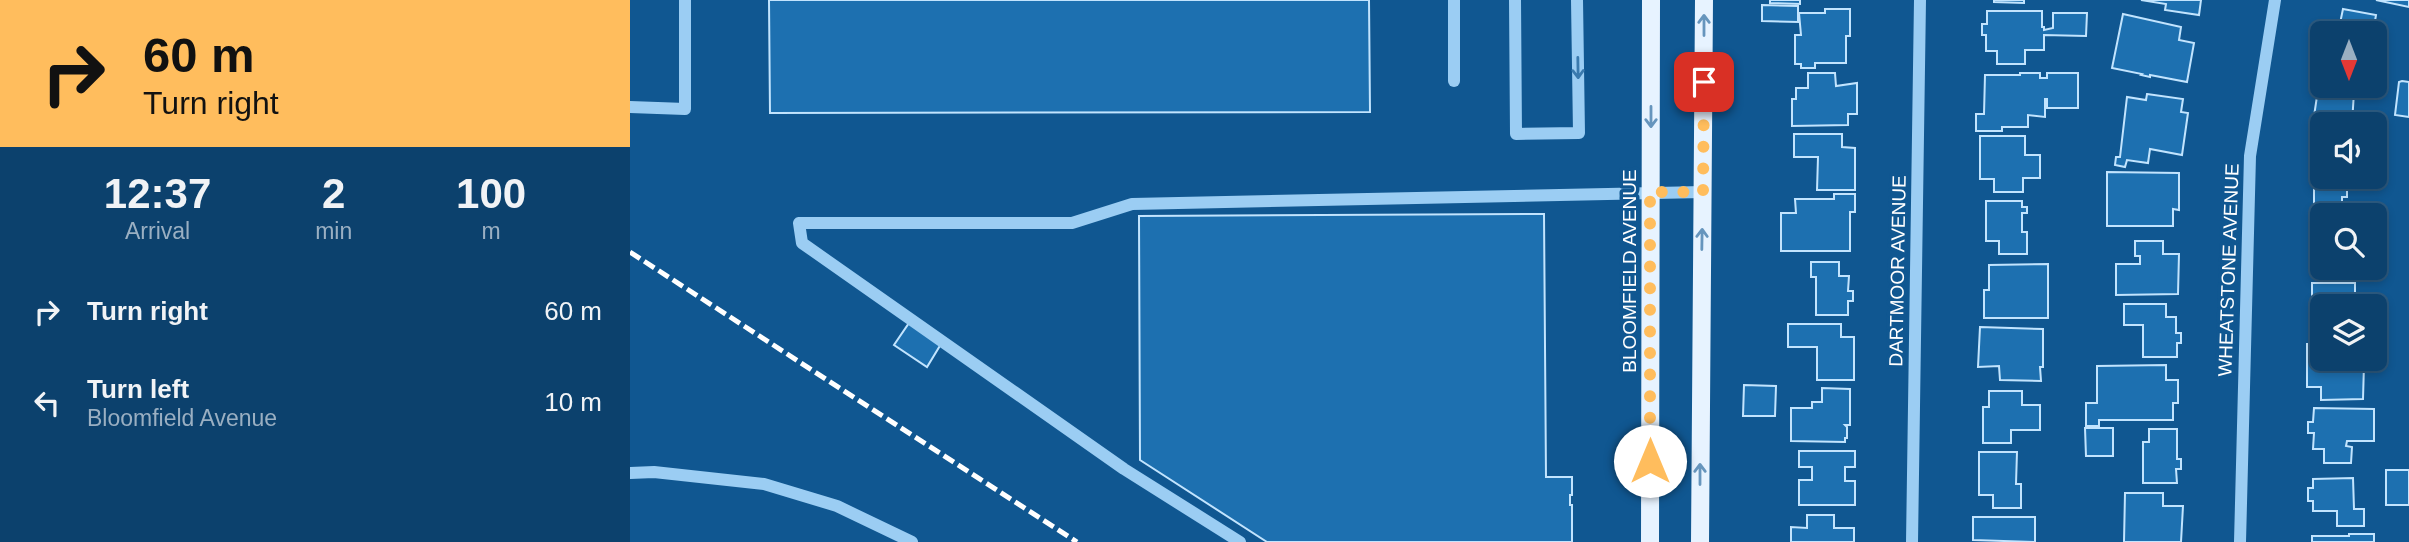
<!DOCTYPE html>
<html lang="en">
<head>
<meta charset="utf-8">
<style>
	body { margin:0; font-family:Arial,sans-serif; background:#1a4c75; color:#f1f3f6; height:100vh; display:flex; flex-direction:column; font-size:26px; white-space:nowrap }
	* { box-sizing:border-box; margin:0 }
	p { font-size:23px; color:#9aafc2 }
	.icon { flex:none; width:38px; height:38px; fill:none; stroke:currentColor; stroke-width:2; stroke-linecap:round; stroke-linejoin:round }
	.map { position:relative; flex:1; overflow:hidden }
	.sheet { display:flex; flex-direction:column; background:#0c416d; width:630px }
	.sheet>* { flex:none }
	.banner { background:#ffbd5d; color:#111; overflow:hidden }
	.needle { width:46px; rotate:180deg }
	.controls { position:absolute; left:1680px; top:21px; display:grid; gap:14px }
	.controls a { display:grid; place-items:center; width:77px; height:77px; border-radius:10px; background:#0c416d; box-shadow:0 4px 10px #0003,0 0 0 2px #2c5a80; font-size:35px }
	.pin { position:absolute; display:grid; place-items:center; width:60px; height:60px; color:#fff; margin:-30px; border-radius:14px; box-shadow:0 4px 10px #0006 }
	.me { position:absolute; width:77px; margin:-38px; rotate:0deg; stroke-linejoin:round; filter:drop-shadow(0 0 5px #0008) }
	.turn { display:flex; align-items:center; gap:24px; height:147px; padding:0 28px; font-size:32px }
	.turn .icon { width:91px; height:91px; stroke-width:2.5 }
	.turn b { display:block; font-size:49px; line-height:60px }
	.eta { display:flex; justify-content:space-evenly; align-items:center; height:119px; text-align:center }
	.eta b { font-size:42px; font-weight:800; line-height:49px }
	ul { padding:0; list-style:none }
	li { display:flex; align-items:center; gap:21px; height:91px; padding:0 28px }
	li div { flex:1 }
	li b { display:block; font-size:26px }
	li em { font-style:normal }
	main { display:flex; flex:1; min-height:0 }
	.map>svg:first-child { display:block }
	.building { fill:#1d70b0; stroke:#c2e4fe; stroke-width:2 }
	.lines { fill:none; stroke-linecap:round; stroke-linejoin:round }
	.minor { stroke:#9bcdf3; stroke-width:12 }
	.major { stroke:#e7f3ff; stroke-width:18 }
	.rail { stroke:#fff; stroke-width:5; stroke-dasharray:12 5; stroke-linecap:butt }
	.oneway { stroke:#6695bd }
	.oneway2 { stroke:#3a7aae }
	.route { stroke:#ffbd5d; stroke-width:12; stroke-dasharray:0 21.6 }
	.labels { text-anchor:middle; stroke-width:7; stroke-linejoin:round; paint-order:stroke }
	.street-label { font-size:19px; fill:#fff; stroke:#105791 }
</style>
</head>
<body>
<main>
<section class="sheet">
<div class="banner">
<div class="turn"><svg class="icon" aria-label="right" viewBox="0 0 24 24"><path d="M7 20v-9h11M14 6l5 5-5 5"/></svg><div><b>60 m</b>Turn right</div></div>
</div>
<div class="eta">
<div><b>12:37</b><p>Arrival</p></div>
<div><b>2</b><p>min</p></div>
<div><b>100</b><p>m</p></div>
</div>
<ul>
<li><svg class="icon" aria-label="right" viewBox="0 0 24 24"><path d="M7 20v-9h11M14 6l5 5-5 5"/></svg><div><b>Turn right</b></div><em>60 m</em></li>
<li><svg class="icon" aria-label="left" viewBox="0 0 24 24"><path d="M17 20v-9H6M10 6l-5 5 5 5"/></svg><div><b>Turn left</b><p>Bloomfield Avenue</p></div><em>10 m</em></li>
</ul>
</section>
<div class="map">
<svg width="1779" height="542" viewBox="0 0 1779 542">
	<rect width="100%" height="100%" fill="#105791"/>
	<!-- building -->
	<g class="building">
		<polygon points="139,0 739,0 740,112 140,113"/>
		<polygon points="1140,0 1170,0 1170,4 1140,3"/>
		<polygon points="1364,0 1394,0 1394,3 1364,2"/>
		<polygon points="1511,0 1571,0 1569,15 1535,10 1536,4"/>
		<polygon points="1746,0 1779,0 1779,7"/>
		<polygon points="1132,5 1168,6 1168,22 1132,21"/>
		<polygon points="1195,9 1220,9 1220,36 1216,36 1216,63 1185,63 1185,68 1171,68 1171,64 1165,64 1165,35 1171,35 1169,13 1195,13"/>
		<polygon points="1713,9 1746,15 1743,33 1704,33 1708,33"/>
		<polygon points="1357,11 1412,11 1412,27 1414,27 1414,30 1423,28 1423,13 1457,13 1456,36 1414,35 1414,50 1395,50 1395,64 1367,64 1367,51 1356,51 1356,35 1352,35 1352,24 1357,24"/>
		<polygon points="1493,14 1551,27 1549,40 1564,43 1557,82 1520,75 1520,77 1511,75 1512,74 1482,68"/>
		<polygon points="1178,73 1205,73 1206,86 1227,83 1227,114 1218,114 1218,125 1162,126 1162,99 1166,99 1166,88 1178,88"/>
		<polygon points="1390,73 1410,73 1410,78 1417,78 1417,73 1448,73 1448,108 1417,108 1417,99 1415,99 1415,117 1398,115 1398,127 1372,127 1372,131 1346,131 1346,114 1354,114 1355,75 1390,75"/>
		<polygon points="1772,81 1779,82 1779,117 1765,115 1769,82"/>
		<polygon points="1689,83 1692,83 1692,86 1725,86 1726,93 1724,92 1722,124 1728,124 1692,124 1692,137 1681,136"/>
		<polygon points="1517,94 1553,99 1551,112 1558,113 1552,155 1520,149 1518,163 1497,160 1495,167 1485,165 1486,157 1490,157 1497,97 1516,100"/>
		<polygon points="1164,134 1212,134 1212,147 1225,148 1225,190 1187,190 1188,157 1164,157"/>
		<polygon points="1350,136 1395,136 1395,155 1410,155 1410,178 1393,178 1393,192 1364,192 1364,179 1350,179"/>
		<polygon points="1684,156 1692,156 1692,177 1717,177 1717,197 1712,197 1712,211 1684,210 1684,180 1680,180 1680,171 1684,171"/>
		<polygon points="1477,172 1549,173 1549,210 1543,209 1543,226 1477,226"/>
		<polygon points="1204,194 1225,194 1225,212 1220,212 1220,251 1151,251 1151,213 1166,213 1165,199 1204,199"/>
		<polygon points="1356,201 1392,201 1392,207 1397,207 1397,213 1392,213 1392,232 1397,232 1397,254 1369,254 1369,241 1356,241"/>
		<polygon points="914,214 916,477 942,477 942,495 940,495 940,505 942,505 942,542 637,542 510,460 509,216"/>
		<polygon points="1688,219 1692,219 1692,268 1710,268 1710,273 1682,273 1682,236 1688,236"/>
		<polygon points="1505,241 1533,241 1533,254 1549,254 1548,294 1486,295 1486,264 1510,264 1510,256 1505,256"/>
		<polygon points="1181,262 1209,262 1209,276 1219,276 1218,291 1223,291 1223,301 1218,301 1218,315 1186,315 1186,277 1181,277"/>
		<polygon points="1418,264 1418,318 1354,318 1354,290 1359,290 1359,265"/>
		<polygon points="1682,283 1725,283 1725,296 1721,296 1721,306 1692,306 1692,323 1682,323"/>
		<polygon points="1494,304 1536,304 1536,317 1546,317 1546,333 1551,333 1551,343 1547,343 1547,357 1513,357 1513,325 1494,325"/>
		<polygon points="279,323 311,344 297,367 264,345"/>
		<polygon points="1158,324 1211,324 1211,337 1224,337 1224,380 1187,380 1187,347 1158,347"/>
		<polygon points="1350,327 1413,329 1413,367 1410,367 1411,381 1370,380 1369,366 1348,367"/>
		<polygon points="1677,344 1692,344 1692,359 1715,359 1715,364 1734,364 1733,399 1691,400 1691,387 1677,387"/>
		<polygon points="1536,365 1536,380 1548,380 1548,403 1543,403 1543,420 1469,420 1469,426 1456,426 1456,403 1467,403 1467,366"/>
		<polygon points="1114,385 1146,386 1145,416 1113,416"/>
		<polygon points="1192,388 1220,389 1220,425 1215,425 1217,427 1217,438 1215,438 1215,442 1161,441 1161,408 1182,408 1182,402 1192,402"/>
		<polygon points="1359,391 1392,391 1392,405 1410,405 1410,430 1381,430 1381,443 1353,443 1353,407 1359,407"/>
		<polygon points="1684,408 1744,409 1744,441 1717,441 1716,446 1722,447 1721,463 1694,463 1694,449 1683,449 1684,433 1678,433 1678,422 1683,422"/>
		<polygon points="1455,428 1483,428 1483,456 1456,456"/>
		<polygon points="1519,429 1547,429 1547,459 1551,459 1551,469 1546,469 1547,483 1513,483 1513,442 1519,442"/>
		<polygon points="1169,451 1225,451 1225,467 1215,467 1215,481 1225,481 1225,505 1169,505 1169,480 1182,480 1182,467 1169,467"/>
		<polygon points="1349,452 1387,452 1386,484 1391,484 1391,508 1363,508 1363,495 1349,495"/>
		<rect x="1756" y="470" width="23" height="35"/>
		<polygon points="1723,478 1724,509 1734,509 1734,526 1707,526 1707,511 1683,511 1683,501 1678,501 1678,488 1683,488 1683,479"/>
		<polygon points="1495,493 1533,493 1533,506 1553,506 1551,542 1494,542"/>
		<polygon points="1177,515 1204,515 1204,528 1224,528 1224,542 1161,542 1161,527 1177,528"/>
		<polygon points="1343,517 1405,517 1405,542 1343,540"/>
		<polygon points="1719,534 1744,534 1744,542 1682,542 1682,536 1719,536"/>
	</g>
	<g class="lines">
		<!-- minor -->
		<g class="minor">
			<polyline points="885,0 886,134 949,133 947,0"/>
			<polyline points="824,81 824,0"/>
			<polyline points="0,107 55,109 55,0"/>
			<polyline points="0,473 24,472 134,484 207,506 282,542"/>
			<polyline points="610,542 494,469 172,243 169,223 442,223 502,204 1073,192"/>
			<polyline points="1282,542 1290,0"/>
			<polyline points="1610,542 1620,156 1645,0"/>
		</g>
		<!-- major -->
		<g class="major">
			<polyline points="1020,542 1021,0"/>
			<polyline points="1070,542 1074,0"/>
		</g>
		<!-- rail -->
		<polyline class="rail" points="0,252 447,542"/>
	</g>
	<!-- one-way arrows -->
	<defs><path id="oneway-shaft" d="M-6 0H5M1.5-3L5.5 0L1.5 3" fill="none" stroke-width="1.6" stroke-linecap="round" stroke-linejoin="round" transform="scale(1.75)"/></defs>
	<g class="oneway">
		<use href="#oneway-shaft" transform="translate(1074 25) rotate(-90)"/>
		<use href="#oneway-shaft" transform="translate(1021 117) rotate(90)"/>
		<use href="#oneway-shaft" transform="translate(1072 239) rotate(-89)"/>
		<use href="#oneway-shaft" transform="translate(1070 474) rotate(-90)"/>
	</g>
	<use class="oneway2" href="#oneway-shaft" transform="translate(948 68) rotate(89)"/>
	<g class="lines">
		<!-- route -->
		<polyline class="route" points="1020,461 1020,192 1073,192 1074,82"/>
	</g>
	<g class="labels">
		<!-- street labels -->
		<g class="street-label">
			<text transform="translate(1598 270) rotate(-88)" y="7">WHEATSTONE AVENUE</text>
			<text transform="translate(999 271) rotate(-90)" y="7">BLOOMFIELD AVENUE</text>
			<text transform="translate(1267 271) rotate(-89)" y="7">DARTMOOR AVENUE</text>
		</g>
	</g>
</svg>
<div class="controls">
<a><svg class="needle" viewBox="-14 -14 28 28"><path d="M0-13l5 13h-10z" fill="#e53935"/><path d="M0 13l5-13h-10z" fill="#9aafc2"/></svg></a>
<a><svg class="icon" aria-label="sound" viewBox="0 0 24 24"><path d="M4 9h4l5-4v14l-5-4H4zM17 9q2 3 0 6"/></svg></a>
<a><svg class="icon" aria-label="search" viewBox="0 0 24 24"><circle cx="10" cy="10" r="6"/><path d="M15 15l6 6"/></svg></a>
<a><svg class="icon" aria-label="layers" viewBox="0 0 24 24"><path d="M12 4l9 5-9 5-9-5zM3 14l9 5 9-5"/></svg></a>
</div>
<div class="pin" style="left:1074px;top:82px;background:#d93025"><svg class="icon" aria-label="arrive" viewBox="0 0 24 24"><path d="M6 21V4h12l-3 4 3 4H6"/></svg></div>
<svg class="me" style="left:1020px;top:461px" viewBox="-20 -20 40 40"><circle r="19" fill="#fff"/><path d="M0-13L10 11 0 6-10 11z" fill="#ffbd5d"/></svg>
</div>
</main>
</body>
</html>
